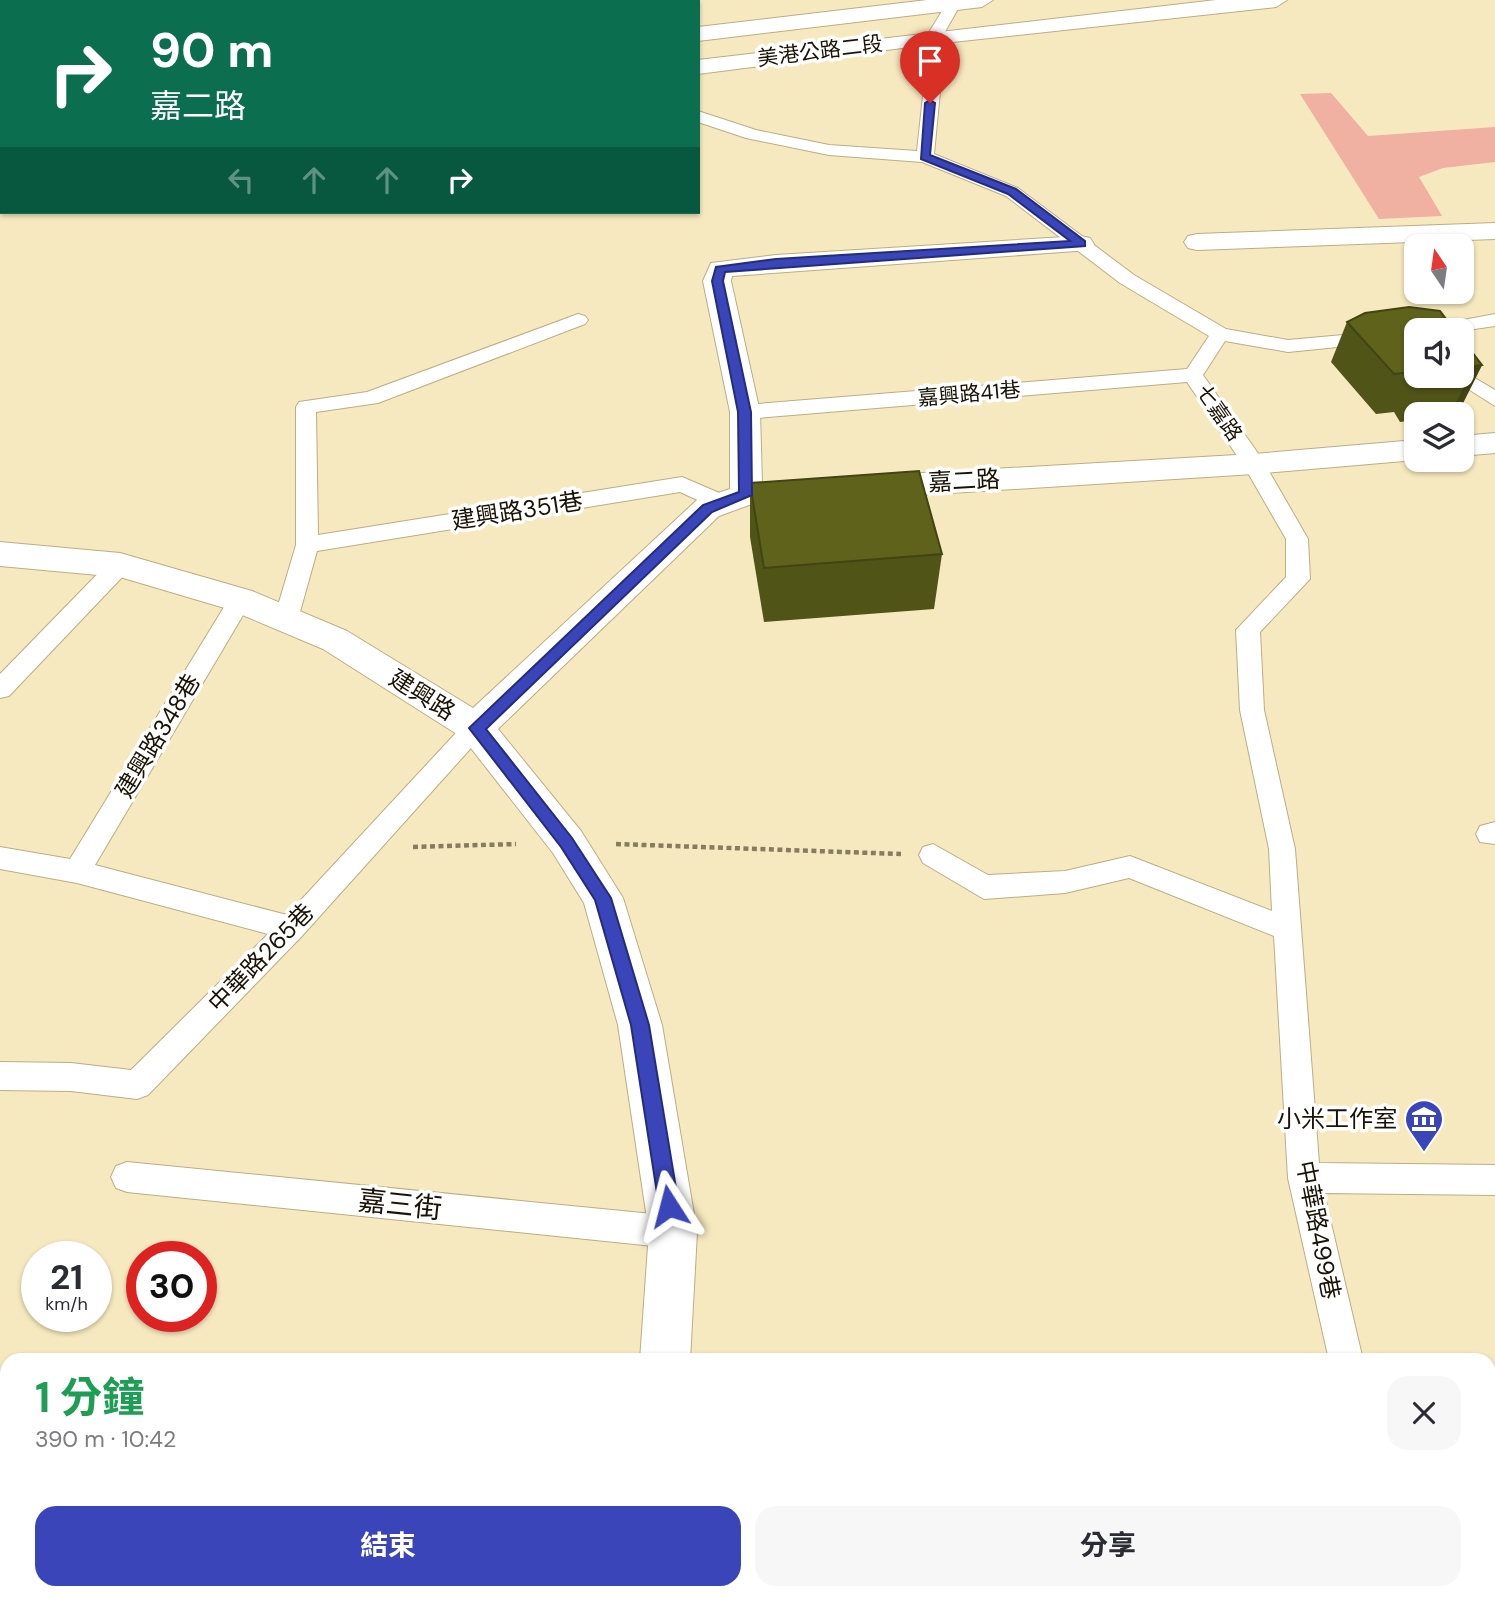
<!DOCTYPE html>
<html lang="zh-TW">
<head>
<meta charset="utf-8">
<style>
	body { margin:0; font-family:"DM Sans","Noto Sans TC",sans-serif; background:#f7f7f7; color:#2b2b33; height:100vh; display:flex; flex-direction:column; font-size:26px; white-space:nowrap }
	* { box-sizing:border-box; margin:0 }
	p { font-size:23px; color:#7c7c81 }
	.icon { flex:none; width:38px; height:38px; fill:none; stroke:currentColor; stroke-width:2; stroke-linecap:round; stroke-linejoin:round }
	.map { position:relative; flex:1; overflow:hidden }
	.side { position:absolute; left:0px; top:1353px; width:1496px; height:247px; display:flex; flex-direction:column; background:#fff; border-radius:21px 21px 0 0; box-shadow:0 2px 5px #0004 }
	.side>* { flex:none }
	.banner { position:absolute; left:0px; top:0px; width:700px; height:214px; box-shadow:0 2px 5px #0004; background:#0b6e4f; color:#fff; overflow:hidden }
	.needle { width:46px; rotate:347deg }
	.controls { position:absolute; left:1404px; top:234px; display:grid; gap:14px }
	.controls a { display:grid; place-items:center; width:70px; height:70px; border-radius:14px; background:#fff; box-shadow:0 2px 5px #0004; font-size:35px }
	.speed { position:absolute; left:21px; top:1241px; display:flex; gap:14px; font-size:35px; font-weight:700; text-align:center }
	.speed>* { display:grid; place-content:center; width:91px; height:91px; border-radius:50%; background:#fff; box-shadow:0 2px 5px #0004; line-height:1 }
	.speed small { font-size:18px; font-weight:400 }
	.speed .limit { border:10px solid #d22; background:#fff; color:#111 }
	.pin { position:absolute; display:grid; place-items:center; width:60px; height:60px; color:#fff; margin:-72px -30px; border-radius:50% 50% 50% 0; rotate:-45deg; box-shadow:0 0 7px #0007 }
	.pin .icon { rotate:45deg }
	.me { position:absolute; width:77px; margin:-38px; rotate:351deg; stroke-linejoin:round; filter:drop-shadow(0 0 5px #0008) }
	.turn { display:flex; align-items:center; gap:24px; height:147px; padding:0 35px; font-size:32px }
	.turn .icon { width:91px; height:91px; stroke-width:2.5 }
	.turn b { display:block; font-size:49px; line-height:60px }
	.lanes { display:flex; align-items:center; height:66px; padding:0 35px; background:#0003; justify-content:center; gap:35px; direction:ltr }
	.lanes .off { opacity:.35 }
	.round { display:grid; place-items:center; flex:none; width:74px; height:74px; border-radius:21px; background:#f7f7f7 }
	.head { display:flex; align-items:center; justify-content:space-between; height:119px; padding:0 35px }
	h1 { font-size:42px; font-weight:700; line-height:52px; color:#1e9e55 }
	.button { display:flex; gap:14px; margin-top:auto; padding:14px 35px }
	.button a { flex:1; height:80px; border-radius:21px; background:#3945b8; color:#fff; font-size:28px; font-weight:700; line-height:80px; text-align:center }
	.button a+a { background:#f7f7f7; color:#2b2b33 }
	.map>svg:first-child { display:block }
	.green { fill:#f0b0a2 }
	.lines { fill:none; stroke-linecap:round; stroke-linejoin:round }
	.service-casing { stroke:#bbad84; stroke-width:2 }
	.minor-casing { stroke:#bbad84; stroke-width:2 }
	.primary-casing { stroke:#bbad84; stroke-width:2 }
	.path { stroke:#867d61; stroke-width:4.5; stroke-dasharray:5 3.5; stroke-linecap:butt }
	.service { fill:#fff; fill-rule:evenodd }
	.minor { fill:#fff; fill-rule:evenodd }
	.primary { fill:#fff; fill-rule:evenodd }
	.wall { fill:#515417 }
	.shaded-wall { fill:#424513 }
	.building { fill:#5e621b; stroke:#424513; stroke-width:2 }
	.route { fill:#3945b8; stroke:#252d78; stroke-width:2 }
	.labels { text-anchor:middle; stroke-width:7; stroke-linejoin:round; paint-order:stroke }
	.far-street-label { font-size:21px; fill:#181304; stroke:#fff }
	.street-label { font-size:24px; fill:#181304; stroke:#fff }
	.poi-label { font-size:24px; fill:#181304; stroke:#fff; text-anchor:end }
	.near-street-label { font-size:28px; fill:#181304; stroke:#fff }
</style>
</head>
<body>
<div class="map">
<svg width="1495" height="1599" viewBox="0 0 1495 1599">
	<rect width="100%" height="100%" fill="#f7e9bf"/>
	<!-- green -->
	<polygon class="green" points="1331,93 1368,136 1495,127 1495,162 1443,168 1419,177 1442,216 1379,219 1300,94"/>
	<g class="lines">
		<defs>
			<g id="service">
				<polygon points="281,0 309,0 310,2 282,2"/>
				<polygon points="949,0 963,0 942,37 944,50 934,154 1018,188 1134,275 1226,329 1288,340 1421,328 1495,314 1495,326 1461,331 1416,331 1416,339 1288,352 1225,341 1203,375 1262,459 1308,539 1310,579 1260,632 1264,710 1295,849 1319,1163 1495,1165 1495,1195 1324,1193 1363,1360 1329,1360 1288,1178 1274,936 1129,878 1065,893 984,899 923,863 919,855 923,847 933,844 988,875 1065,871 1130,856 1272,911 1269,849 1240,710 1236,630 1286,577 1286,539 1244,466 1187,382 745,419 735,412 745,405 1187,369 1209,336 1120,283 1006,196 922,162 829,155 746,138 698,122 698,111 756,130 829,145 917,151 928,50 926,37"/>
				<polygon points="578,314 585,316 588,320 585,324 378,403 316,412 318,535 682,477 731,498 734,503 731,508 715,508 680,492 317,551 298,619 294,625 286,628 278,625 274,619 296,545 296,407 299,402 367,392"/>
				<polygon points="1461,370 1495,390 1495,406 1454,380 1451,376 1461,376"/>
				<polygon points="120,557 128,559 131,565 128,571 9,696 0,698 0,674 112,559"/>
				<polygon points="240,592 248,594 252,600 95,865 287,915 467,721 476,718 485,721 489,728 302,936 148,1095 137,1099 71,1091 0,1090 0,1062 71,1063 131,1070 268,934 77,883 0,869 0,847 70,859 232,594"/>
				<polygon points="1495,822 1495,844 1480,842 1476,834 1480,826"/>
				<polygon points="127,1162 673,1216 684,1221 689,1232 684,1243 673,1248 127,1192 116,1188 111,1177 116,1166"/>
				<polygon points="1380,1592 1418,1592 1420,1599 1382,1599"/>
			</g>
			<g id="minor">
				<polygon points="1495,223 1495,239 1197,250 1188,248 1184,242 1188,236 1197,234"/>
				<polygon points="1081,236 1090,238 1094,244 1090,250 732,276 731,281 760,412 762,483 800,480 811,483 816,491 811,499 749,505 719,516 498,729 581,831 623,898 662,1025 697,1232 690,1360 640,1360 649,1232 618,1025 584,903 553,853 463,738 323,649 228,609 120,577 0,566 0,542 120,553 252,591 347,631 473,708 697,500 730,489 730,412 703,281 711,263 776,255"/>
				<polygon points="1495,433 1495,453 1461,456 1461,436"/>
				<polygon points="1416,440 1416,460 1254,474 871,498 860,494 855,487 860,480 871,476 1254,454"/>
				<polygon points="621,1592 677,1592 676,1599 620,1599"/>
			</g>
			<g id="primary">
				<polygon points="927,0 993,0 982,7 698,41 698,27"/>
				<polygon points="1216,0 1287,0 1276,7 934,44 698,74 698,60"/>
				<rect x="0" y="109" width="2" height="14"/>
				<rect x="0" y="145" width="2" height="14"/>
			</g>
		</defs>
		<!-- service casing -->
		<use href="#service" class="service-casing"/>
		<!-- minor casing -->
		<use href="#minor" class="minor-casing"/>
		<!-- primary casing -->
		<use href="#primary" class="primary-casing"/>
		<!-- path -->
		<g class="path">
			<polyline points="616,844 901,854"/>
			<polyline points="413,847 516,844"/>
		</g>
		<!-- service -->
		<use href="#service" class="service"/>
		<!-- minor -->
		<use href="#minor" class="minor"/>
		<!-- primary -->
		<use href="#primary" class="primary"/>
	</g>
	<!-- wall -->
	<g class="wall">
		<polygon points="1347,322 1482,365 1462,405 1454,407 1450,415 1416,415 1416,420 1400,422 1394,412 1376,414 1331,362"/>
		<polygon points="750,483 942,554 934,609 764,622 750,537"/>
	</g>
	<!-- shaded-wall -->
	<polygon class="shaded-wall" points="1482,365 1462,405 1454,407 1469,376 1462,368"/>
	<!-- building -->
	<g class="building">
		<polygon points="1409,307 1440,311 1455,331 1416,331 1416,376 1461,376 1461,338 1482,365 1462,368 1469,376 1419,382 1413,372 1394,374 1347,322 1365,313"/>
		<polygon points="919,471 942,554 764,568 750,483"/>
	</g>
	<!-- route -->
	<polygon class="route" points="930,100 935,103 930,155 1016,189 1085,241 1085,246 725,272 723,281 751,412 752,495 712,512 486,729 572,838 611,898 649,1025 679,1206 676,1213 669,1216 662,1213 659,1206 631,1025 595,900 561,847 469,728 703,505 739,492 738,412 712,281 716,267 776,259 1070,241 1008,194 921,159 925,103"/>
	<!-- icons -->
	<defs>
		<symbol id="museum-pin" viewBox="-11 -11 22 30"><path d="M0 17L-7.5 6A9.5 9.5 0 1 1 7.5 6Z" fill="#3945b8" stroke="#fff"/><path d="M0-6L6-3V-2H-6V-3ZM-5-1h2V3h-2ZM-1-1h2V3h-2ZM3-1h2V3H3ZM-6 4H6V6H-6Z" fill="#fff"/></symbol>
	</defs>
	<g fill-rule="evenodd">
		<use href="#museum-pin" x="1402" y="1097" width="44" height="60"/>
	</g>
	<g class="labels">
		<!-- far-street labels -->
		<g class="far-street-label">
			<text transform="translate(820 51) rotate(-7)" y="7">美港公路二段</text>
			<text transform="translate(969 394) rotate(-5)" y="7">嘉興路41巷</text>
			<text transform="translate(1219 413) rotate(55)" y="7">七嘉路</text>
		</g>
		<!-- street labels -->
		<g class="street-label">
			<text transform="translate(964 481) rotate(-3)" y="8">嘉二路</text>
			<text transform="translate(517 511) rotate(-9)" y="8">建興路351巷</text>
			<text transform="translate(422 695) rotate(32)" y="8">建興路</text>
			<text transform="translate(158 736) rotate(-59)" y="8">建興路348巷</text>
			<text transform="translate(261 958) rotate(-46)" y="8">中華路265巷</text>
			<text transform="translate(1318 1230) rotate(79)" y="8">中華路499巷</text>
		</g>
		<!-- poi labels -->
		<g class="poi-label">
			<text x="1397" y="1127">小米工作室</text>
		</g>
		<!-- near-street labels -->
		<g class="near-street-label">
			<text transform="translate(400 1204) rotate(6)" y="10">嘉三街</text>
		</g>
	</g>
</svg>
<div class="controls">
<a><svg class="needle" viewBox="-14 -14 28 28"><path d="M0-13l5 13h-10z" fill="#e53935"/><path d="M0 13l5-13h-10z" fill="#7c7c81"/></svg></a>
<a><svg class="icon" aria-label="sound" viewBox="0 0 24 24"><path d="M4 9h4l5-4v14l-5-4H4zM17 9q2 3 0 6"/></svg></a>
<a><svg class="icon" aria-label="layers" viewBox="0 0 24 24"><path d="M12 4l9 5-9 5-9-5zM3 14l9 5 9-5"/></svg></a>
</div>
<div class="speed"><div>21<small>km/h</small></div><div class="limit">30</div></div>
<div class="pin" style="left:930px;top:103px;background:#d93025"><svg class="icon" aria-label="arrive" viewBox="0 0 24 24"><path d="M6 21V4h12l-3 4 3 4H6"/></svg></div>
<svg class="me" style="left:669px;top:1206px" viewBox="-20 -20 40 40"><path d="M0-17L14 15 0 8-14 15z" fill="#3945b8" stroke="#fff" stroke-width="4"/></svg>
<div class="banner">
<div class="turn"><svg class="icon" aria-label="right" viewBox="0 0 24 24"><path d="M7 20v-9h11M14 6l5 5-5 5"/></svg><div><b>90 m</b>嘉二路</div></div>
<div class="lanes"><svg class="icon off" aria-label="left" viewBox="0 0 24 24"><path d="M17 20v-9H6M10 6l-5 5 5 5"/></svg><svg class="icon off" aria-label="ahead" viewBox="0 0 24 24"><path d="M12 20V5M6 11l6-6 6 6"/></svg><svg class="icon off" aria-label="ahead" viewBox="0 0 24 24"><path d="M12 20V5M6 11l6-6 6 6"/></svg><svg class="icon" aria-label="right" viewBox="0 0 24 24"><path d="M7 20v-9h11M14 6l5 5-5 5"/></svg></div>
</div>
<section class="side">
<div class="head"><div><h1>1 分鐘</h1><p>390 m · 10:42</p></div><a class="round"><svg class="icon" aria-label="close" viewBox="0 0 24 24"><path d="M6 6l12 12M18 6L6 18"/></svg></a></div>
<div class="button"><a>結束</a><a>分享</a></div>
</section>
</div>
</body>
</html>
